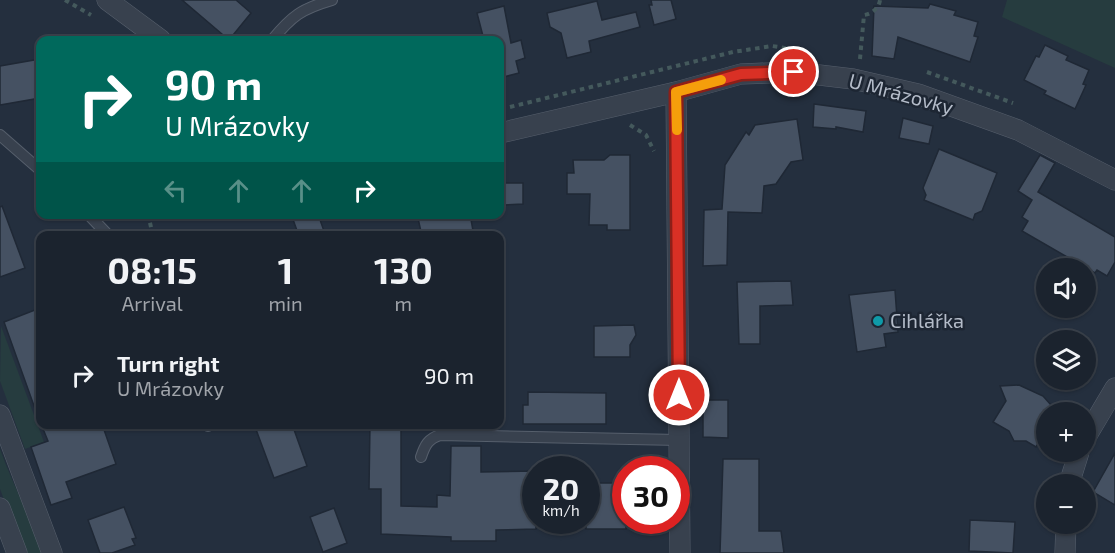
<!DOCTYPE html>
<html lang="en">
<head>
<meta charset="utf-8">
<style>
	body { margin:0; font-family:"Exo 2",sans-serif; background:#242b36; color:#f1f3f6; height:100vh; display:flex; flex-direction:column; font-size:22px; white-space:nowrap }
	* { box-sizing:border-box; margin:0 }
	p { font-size:20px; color:#a0a4aa }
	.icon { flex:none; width:33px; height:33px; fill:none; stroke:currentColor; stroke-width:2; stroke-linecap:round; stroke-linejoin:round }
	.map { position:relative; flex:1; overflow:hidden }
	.panel { position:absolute; left:36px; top:231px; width:468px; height:198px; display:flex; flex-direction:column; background:#1b232e; border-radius:12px; box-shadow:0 2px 4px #0004,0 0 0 2px #39404a }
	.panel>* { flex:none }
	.banner { position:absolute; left:36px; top:36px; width:468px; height:183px; border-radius:12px; box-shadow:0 2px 4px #0004,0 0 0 2px #39404a; background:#00695c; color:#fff; overflow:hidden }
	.tools { position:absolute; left:1036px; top:258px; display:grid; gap:12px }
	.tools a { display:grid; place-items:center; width:60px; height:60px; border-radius:50%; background:#1b232e; box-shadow:0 2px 4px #0004,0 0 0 2px #39404a; font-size:30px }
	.speed { position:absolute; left:522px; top:456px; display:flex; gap:12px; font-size:30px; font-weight:700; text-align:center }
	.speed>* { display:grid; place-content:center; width:78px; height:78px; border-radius:50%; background:#1b232e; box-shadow:0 2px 4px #0004,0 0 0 2px #39404a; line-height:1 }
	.speed small { font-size:15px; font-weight:400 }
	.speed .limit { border:9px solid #d22; background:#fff; color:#111 }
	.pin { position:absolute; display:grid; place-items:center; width:51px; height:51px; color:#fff; margin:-26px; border:3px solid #fff; border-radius:50%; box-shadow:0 2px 6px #0007 }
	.me { position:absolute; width:66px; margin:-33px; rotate:0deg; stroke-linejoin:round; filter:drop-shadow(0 0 4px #0008) }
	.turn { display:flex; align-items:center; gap:21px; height:126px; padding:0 30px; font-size:27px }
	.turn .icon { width:78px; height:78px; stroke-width:2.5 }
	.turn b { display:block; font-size:42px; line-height:51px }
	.lanes { display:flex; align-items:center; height:57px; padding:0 30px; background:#0003; justify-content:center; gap:30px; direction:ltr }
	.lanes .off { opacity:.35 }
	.eta { display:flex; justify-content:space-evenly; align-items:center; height:102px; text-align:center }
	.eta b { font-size:36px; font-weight:700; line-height:42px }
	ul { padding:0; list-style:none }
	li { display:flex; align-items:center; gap:18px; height:84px; padding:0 30px }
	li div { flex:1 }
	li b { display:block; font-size:22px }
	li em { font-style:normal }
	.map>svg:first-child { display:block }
	.green { fill:#263c3f }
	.building { fill:#455162; stroke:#1f2835; stroke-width:1.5 }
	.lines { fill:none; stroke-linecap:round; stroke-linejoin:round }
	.lane-casing { stroke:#565f6c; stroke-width:12 }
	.street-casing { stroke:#565f6c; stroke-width:21 }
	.path { stroke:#44595c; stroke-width:4; stroke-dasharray:4.5 4.5; stroke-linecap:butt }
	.lane { stroke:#38414e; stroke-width:10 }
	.street { stroke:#38414e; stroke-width:20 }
	.route-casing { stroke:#8d1f18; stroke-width:15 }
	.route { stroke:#d93025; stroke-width:10 }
	.slow { stroke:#f59e0b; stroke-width:10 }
	.culture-dot { fill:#0f9aa8; stroke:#1d2633; stroke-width:2 }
	.labels { text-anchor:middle; stroke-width:5; stroke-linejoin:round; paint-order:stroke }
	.street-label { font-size:20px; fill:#b4bcc9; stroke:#1d2633 }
	.poi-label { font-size:20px; fill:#b4bcc9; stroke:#1d2633; text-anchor:start }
</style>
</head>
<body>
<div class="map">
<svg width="1115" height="553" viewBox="0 0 1115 553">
	<rect width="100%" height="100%" fill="#242f3e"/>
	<!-- green -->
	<g class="green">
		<polygon points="1007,0 1115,0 1115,68 1002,17"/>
		<polygon points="1,326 44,442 25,449 0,381"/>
		<path d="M0 449C13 485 30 517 44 553H24L0 489Z"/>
	</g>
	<!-- building -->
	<g class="building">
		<polygon points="182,0 236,0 251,13 229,40"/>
		<polygon points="651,0 671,0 676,19 654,25 649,5 652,5"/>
		<polygon points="597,1 602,20 636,12 640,27 589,41 591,52 567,58 561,33 550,27 547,13"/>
		<polygon points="930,4 956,11 954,15 978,22 974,36 978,37 970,62 898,37 894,59 872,56 874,6 928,8"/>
		<polygon points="504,6 511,43 521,40 525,58 516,61 519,73 500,78 500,40 484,40 477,13"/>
		<polygon points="1045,45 1068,56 1066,60 1089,70 1083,84 1086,85 1075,109 1044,94 1046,91 1024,80 1036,56 1039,57"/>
		<polygon points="40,59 40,98 0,105 0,66"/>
		<polygon points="814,104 866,111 863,132 836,127 836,129 813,127"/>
		<polygon points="903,118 933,126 929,144 899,138"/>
		<polygon points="797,119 803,160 791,162 776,184 764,186 762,213 728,212 727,265 703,266 704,210 722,209 725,165 746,132 749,135 755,125"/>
		<polygon points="939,149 997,173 982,211 975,214 973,220 924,200 926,195 923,188"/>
		<polygon points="610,155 630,155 630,230 607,230 607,225 589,225 590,194 567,194 567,173 574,173 573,160 604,160"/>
		<polygon points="1040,155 1055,163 1038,192 1115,237 1115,262 1107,276 1097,270 1095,273 1022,231 1028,221 1022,217 1032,200 1018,191"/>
		<polygon points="502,183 523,183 523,204 503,205"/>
		<polygon points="2,206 25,268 0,277 0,207"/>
		<polygon points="291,214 318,214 324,231 312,236 299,236"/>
		<polygon points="417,214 470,214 474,236 422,236"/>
		<polygon points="791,281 793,305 760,306 760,344 739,344 737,282"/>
		<polygon points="895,290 898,332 884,334 886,347 857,352 849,295"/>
		<polygon points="40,308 40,416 38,417 4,322"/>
		<polygon points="634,325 636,335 630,345 630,357 594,357 594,326"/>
		<polygon points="1019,385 1043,396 1051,405 1042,420 1046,422 1044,432 1036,447 1026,441 1014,441 1009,431 993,422 1006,401 1000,386"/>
		<polygon points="528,392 606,393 606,424 523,424 523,405 528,405"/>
		<polygon points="703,400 728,400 728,438 703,437"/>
		<polygon points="41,424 102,424 116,464 66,482 72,498 51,505 31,447 48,441"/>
		<polygon points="254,424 292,424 307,466 274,478"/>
		<polygon points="370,424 401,424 401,506 437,507 437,495 450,496 451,446 481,446 481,472 536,471 536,529 496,530 496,541 451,541 451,537 381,534 381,489 369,489"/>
		<polygon points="1115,453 1115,505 1093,492"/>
		<polygon points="723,459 759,459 759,531 781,531 784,553 720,553"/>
		<rect x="586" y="483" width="40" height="46"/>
		<polygon points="124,507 136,538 132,539 135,545 112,553 100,553 88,520"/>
		<polygon points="334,508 347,543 323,552 310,517"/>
		<polygon points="970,520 1015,522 1013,553 969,551"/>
	</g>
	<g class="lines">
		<defs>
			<g id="lane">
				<path d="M272 40C292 16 301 9 332 0"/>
				<polyline points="0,135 40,170"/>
				<polyline points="88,214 109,236"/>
				<polyline points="208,424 208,426"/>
				<path d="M421 457C425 445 428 439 440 435L679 440"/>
			</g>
			<g id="street">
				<polyline points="107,0 161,40"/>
				<polyline points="676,92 680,553"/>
				<polyline points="500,133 676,92 741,74 794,72 853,79 918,94 1018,130 1115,180"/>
				<polyline points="0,415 52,553"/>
				<polyline points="1086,437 1115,388"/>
				<polyline points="1069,484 1079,452"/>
				<polyline points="0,508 17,553"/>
				<polyline points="1065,553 1066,524"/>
			</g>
		</defs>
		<!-- lane casing -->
		<use href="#lane" class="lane-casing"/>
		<!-- street casing -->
		<use href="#street" class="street-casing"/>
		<!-- path -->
		<g class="path">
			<polyline points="65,0 91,15"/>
			<path d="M860 59 864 15C872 14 879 8 880 0"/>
			<polyline points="927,72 1013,103"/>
			<polyline points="510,107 733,52 772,46 792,49"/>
			<polyline points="630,125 646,135 654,151"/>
			<polyline points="148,214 153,236"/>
		</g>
		<!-- lane -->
		<use href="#lane" class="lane"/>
		<!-- street -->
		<use href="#street" class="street"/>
	</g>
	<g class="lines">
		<defs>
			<polyline id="route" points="679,395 676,92 741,74 794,72"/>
		</defs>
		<!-- route casing -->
		<use href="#route" class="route-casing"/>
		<!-- route -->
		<use href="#route" class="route"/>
		<!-- slow -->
		<polyline class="slow" points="677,130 676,92 721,80"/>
	</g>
	<!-- markers -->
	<circle class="culture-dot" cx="878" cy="321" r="6"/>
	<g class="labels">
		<!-- street labels -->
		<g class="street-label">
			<text transform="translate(901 94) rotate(15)" y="7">U Mrázovky</text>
		</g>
		<!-- poi labels -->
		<g class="poi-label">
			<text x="890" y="328">Cihlářka</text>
		</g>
	</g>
</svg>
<div class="tools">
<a><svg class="icon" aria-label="sound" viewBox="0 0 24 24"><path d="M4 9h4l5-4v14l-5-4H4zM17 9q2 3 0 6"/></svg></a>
<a><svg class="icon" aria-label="layers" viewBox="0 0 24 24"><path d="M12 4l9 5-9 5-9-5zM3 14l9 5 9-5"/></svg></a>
<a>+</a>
<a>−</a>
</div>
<div class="speed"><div>20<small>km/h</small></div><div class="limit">30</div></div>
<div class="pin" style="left:794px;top:72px;background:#d93025"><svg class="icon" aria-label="arrive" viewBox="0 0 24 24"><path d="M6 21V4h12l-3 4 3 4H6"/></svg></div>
<svg class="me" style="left:679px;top:395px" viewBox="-20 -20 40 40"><circle r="17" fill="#d93025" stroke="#fff" stroke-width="3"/><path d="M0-11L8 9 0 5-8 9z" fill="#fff"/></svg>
<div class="banner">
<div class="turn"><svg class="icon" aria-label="right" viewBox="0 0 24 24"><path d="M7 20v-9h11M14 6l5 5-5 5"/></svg><div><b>90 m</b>U Mrázovky</div></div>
<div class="lanes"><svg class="icon off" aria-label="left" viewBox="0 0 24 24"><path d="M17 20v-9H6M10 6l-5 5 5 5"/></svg><svg class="icon off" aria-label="ahead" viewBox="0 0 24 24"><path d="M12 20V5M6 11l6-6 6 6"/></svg><svg class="icon off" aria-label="ahead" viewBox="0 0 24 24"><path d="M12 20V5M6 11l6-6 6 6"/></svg><svg class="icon" aria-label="right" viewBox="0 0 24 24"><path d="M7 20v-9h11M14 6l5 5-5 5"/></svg></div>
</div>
<section class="panel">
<div class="eta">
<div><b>08:15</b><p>Arrival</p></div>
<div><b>1</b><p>min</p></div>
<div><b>130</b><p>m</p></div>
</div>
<ul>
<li><svg class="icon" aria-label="right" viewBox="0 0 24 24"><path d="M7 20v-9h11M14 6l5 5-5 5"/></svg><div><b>Turn right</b><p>U Mrázovky</p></div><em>90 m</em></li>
</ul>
</section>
</div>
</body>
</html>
